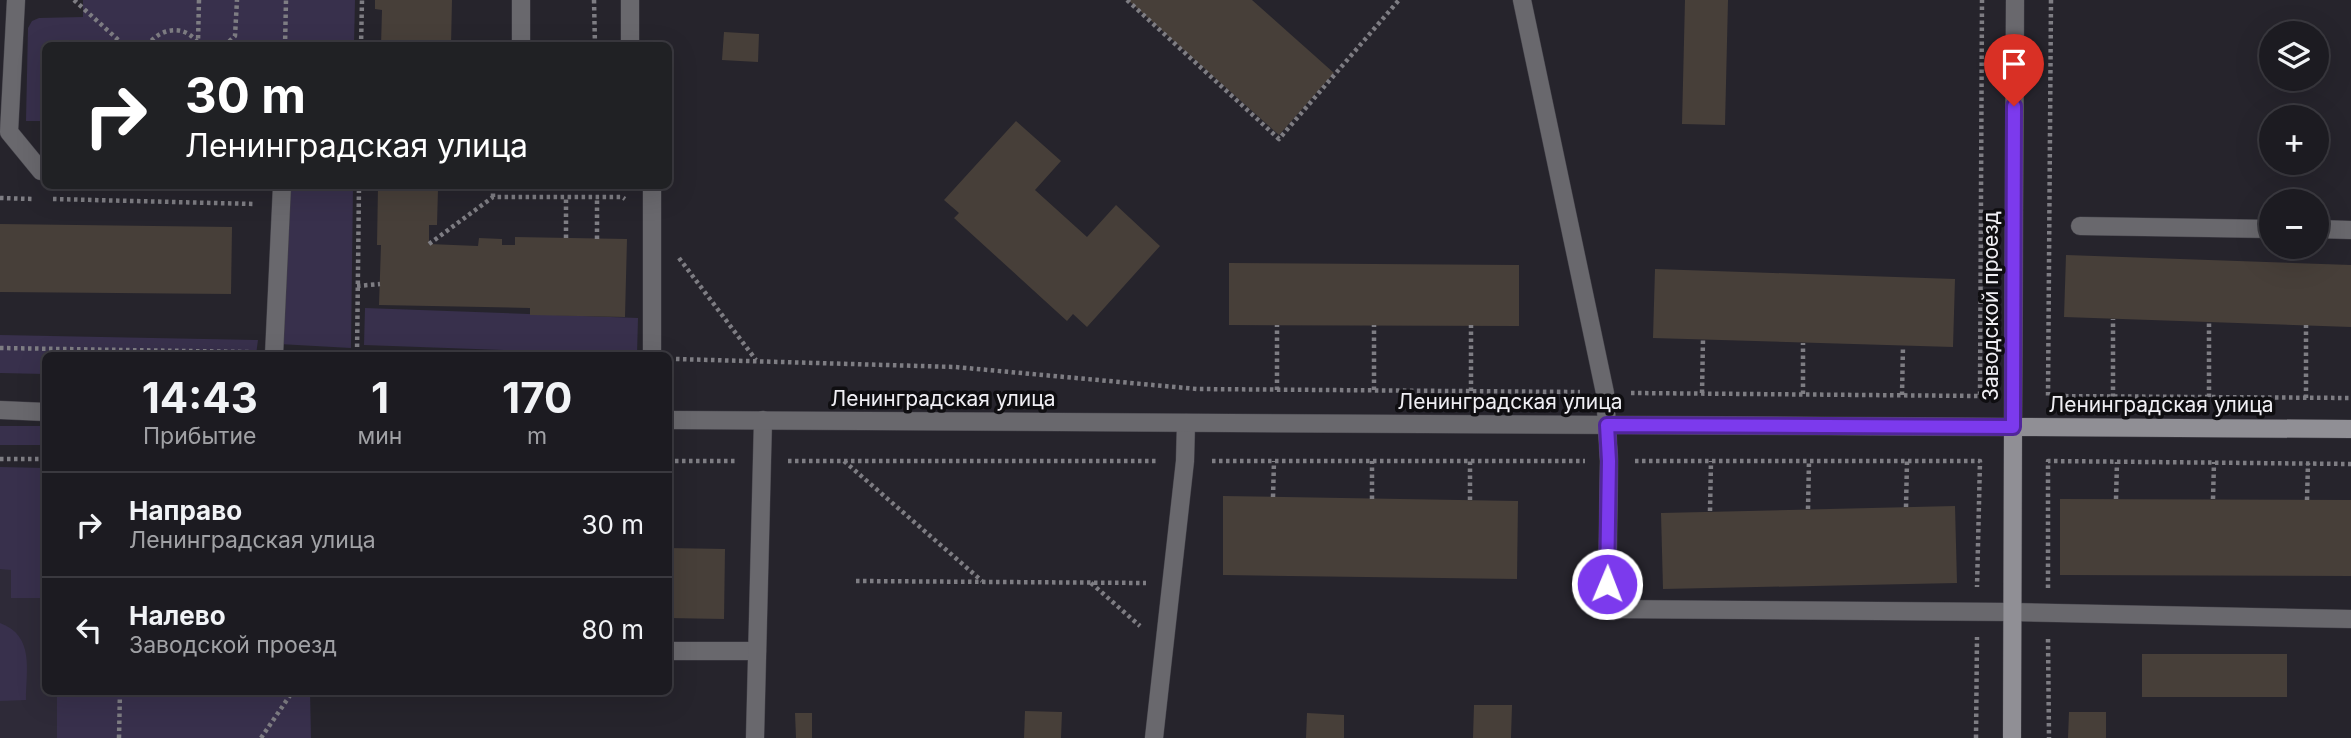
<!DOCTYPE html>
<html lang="ru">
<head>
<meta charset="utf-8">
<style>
	body { margin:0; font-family:Inter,sans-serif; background:#29282e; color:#f1f3f6; height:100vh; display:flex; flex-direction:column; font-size:26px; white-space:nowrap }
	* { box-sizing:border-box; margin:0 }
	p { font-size:23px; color:#a0a1a5 }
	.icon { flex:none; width:38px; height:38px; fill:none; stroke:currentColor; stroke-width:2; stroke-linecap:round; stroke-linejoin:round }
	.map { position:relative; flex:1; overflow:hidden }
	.sheet { position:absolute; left:42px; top:352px; width:630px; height:343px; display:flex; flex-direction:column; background:#1c1b21; border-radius:10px; box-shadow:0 7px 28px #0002,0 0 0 2px #3a393f }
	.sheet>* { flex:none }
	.top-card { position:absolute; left:42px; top:42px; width:630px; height:147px; border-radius:10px; box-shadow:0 7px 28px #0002,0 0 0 2px #3a393f; background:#202124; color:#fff; overflow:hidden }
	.buttons { position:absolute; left:2259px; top:21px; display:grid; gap:14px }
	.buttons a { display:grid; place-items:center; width:70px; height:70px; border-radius:50%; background:#1c1b21; box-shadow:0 7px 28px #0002,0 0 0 2px #3a393f; font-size:35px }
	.pin { position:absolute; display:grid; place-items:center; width:60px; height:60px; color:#fff; margin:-72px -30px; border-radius:50% 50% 50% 0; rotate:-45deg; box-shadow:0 0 7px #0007 }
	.pin .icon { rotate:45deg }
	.me { position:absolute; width:77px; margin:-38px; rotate:1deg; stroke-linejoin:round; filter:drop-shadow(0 0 5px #0008) }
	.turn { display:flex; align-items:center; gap:24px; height:147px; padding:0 28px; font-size:32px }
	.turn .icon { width:91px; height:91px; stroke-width:2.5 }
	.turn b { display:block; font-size:49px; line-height:60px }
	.eta { display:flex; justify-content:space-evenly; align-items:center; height:119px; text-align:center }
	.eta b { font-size:42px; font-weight:700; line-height:49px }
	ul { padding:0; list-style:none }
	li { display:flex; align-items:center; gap:21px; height:105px; padding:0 28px; border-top:2px solid #3a393f }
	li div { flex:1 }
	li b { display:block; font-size:26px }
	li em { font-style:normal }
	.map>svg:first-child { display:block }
	.built { fill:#2e2a38 }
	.green { fill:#38304c }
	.building { fill:#473f39 }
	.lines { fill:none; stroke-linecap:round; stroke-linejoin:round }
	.lane-casing { stroke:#424048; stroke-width:19 }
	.street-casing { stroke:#424048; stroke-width:19 }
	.secondary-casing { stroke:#424048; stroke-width:19 }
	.path { stroke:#7e7d83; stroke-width:4.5; stroke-dasharray:3.5 3.5; stroke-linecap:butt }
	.lane { stroke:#69686d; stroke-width:18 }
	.street { stroke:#69686d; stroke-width:18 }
	.secondary { stroke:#908f95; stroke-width:18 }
	.route-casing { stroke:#51269a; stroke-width:18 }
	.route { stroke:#7c3aed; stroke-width:12 }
	.labels { text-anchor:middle; stroke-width:7; stroke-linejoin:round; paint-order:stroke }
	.street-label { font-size:21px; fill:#efeef3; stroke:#0f0e11 }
</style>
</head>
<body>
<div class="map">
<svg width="2351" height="738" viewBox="0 0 2351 738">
	<rect width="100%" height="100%" fill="#26242c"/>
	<!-- built -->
	<polygon class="built" points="0,517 45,517 46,691 81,691 79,738 0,738"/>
	<!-- green -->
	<g class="green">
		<polygon points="83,0 355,0 354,45 46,46 45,121 26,121 28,28 32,21 39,18 83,17"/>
		<polygon points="287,186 353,186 351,348 279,344"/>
		<polygon points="365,308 638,318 637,355 364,345"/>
		<polygon points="0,335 258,340 256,355 46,355 45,374 0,373"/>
		<rect x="0" y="426" width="45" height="19"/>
		<polygon points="0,467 45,468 45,598 11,598 11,570 0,569"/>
		<path d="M0 623C35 636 26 670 26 700L0 701Z"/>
		<polygon points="57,691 310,691 311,738 57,738"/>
	</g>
	<!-- building -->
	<g class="building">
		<polygon points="375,0 452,0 451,46 381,46 382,10 375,9"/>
		<polygon points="1128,0 1252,0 1334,73 1279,135"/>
		<polygon points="1685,0 1728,0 1725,125 1682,124"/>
		<polygon points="724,32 759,34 758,62 722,60"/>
		<polygon points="1016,121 1061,161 1035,190 1087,237 1116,205 1160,246 1087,327 1073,314 1067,321 954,218 959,213 944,200"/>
		<polygon points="378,186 448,186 448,189 438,189 437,225 429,225 429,244 478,246 479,238 502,239 502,245 515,245 515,237 627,239 625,317 530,315 530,308 379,305 381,245 377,245"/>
		<polygon points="0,224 232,227 231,294 0,292"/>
		<polygon points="2066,255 2351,265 2351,327 2064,317"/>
		<polygon points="1229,263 1519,265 1519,326 1229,325"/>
		<polygon points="1655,269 1955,279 1953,347 1653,338"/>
		<polygon points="1223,496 1518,501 1517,579 1223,575"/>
		<polygon points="2060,499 2351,500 2351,576 2060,575"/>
		<polygon points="1955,506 1957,583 1663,589 1661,513"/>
		<polygon points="668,548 725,549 724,619 668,618"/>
		<rect x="2142" y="654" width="145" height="43"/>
		<polygon points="1474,705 1512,705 1511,738 1473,738"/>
		<polygon points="1025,711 1062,712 1061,738 1024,738"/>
		<polygon points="2069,712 2106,712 2106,738 2068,738"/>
		<polygon points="795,713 812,713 812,738 796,738"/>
		<polygon points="1307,713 1344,715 1344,738 1306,738"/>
	</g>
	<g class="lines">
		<defs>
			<g id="lane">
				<polyline points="16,0 9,132 41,171 46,171"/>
				<polyline points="630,0 630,46"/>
				<polyline points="1522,0 1605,393 1609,461 1607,609 2012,612 2351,619"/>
				<polyline points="521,46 521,0"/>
				<polyline points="2080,226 2272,229"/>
				<polyline points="2317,229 2351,230"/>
				<polyline points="274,355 282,186"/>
				<polyline points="652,355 652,186"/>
				<polyline points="668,651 757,651"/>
				<polyline points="755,738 763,420"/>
				<polyline points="1154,738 1185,461 1186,423"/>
			</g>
			<g id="street">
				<polyline points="0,410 46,412"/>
				<polyline points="668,420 2013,427 2015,0"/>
			</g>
			<polyline id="secondary" points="2012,738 2013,427 2351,429"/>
		</defs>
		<!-- lane casing -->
		<use href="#lane" class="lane-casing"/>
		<!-- street casing -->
		<use href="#street" class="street-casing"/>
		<!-- secondary casing -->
		<use href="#secondary" class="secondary-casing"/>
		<!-- path -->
		<g class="path">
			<polyline points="74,0 125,46"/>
			<polyline points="199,0 198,42 208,46"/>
			<polyline points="594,0 595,46"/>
			<polyline points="1127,0 1279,139 1399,0"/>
			<polyline points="2051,0 2048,396 2351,398"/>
			<path d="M147 46C161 26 187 24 200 46"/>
			<polyline points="224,46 235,36 237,0"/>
			<polyline points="285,46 286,0"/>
			<polyline points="361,46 362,0"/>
			<polyline points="493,197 493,186"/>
			<polyline points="0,198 33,199"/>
			<polyline points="53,199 254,204"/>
			<polyline points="566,238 566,197"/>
			<polyline points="597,239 597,197"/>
			<polyline points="429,244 493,197 622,197 625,199"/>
			<polyline points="679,258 756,360"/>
			<polyline points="357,286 380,284"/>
			<polyline points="0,348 249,352"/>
			<polyline points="299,353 449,355"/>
			<polyline points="357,354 359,186"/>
			<polyline points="676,359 955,367 1197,389 1580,392"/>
			<polyline points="1277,390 1277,325"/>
			<polyline points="1374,390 1374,325"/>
			<polyline points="1471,391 1471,325"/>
			<polyline points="1631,393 1980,396 1982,0"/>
			<polyline points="1702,393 1703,339"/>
			<polyline points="1803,394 1803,343"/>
			<polyline points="1902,395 1903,346"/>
			<polyline points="2113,397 2113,319"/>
			<polyline points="2209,397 2209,322"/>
			<polyline points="2306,398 2306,325"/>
			<polyline points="0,459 46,459"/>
			<polyline points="668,461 738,461"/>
			<polyline points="788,461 1158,461"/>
			<polyline points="844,461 982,581"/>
			<polyline points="1212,461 1585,461"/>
			<polyline points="1635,461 1980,461 1977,587"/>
			<polyline points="1273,497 1274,461"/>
			<polyline points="1372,499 1372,461"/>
			<polyline points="2116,499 2117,462"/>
			<polyline points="2213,499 2214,462"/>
			<polyline points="1470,500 1470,461"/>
			<polyline points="2307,500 2308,463"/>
			<polyline points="1906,507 1907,461"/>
			<polyline points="1808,509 1809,461"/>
			<polyline points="1710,511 1711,461"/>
			<polyline points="856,581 1146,583"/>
			<polyline points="1091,583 1140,626"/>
			<polyline points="2048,588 2048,461 2351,464"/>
			<polyline points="2048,639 2049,738"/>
			<polyline points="119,738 120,691"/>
			<polyline points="261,738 293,691"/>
			<polyline points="1976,738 1977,637"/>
		</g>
		<!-- lane -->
		<use href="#lane" class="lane"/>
		<!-- street -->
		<use href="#street" class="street"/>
		<!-- secondary -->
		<use href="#secondary" class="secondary"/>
	</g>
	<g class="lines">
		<defs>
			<polyline id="route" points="1607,584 1609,461 1607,425 2013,427 2014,106"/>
		</defs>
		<!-- route casing -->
		<use href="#route" class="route-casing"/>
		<!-- route -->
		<use href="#route" class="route"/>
	</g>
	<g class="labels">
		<!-- street labels -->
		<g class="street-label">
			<text transform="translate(1991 306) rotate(-90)" y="7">Заводской проезд</text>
			<text x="943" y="406">Ленинградская улица</text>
			<text x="1510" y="409">Ленинградская улица</text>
			<text x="2161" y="412">Ленинградская улица</text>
		</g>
	</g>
</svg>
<div class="buttons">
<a><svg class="icon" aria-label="layers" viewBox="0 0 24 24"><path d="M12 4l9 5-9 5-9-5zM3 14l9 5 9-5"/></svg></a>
<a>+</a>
<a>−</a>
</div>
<div class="pin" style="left:2014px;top:106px;background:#d93025"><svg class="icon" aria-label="arrive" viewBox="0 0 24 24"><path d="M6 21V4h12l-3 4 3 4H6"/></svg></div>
<svg class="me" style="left:1607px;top:584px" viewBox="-20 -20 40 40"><circle r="17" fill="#7c3aed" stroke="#fff" stroke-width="3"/><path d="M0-11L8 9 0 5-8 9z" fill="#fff"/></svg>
<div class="top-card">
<div class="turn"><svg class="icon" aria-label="right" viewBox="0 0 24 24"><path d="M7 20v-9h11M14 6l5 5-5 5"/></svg><div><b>30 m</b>Ленинградская улица</div></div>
</div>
<section class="sheet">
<div class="eta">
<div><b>14:43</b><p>Прибытие</p></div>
<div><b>1</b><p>мин</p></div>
<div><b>170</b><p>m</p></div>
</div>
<ul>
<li><svg class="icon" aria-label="right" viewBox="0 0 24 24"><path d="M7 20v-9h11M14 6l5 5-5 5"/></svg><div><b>Направо</b><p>Ленинградская улица</p></div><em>30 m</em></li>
<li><svg class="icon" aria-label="left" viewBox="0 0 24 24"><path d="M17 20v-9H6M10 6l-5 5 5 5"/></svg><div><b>Налево</b><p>Заводской проезд</p></div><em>80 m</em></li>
</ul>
</section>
</div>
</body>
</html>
